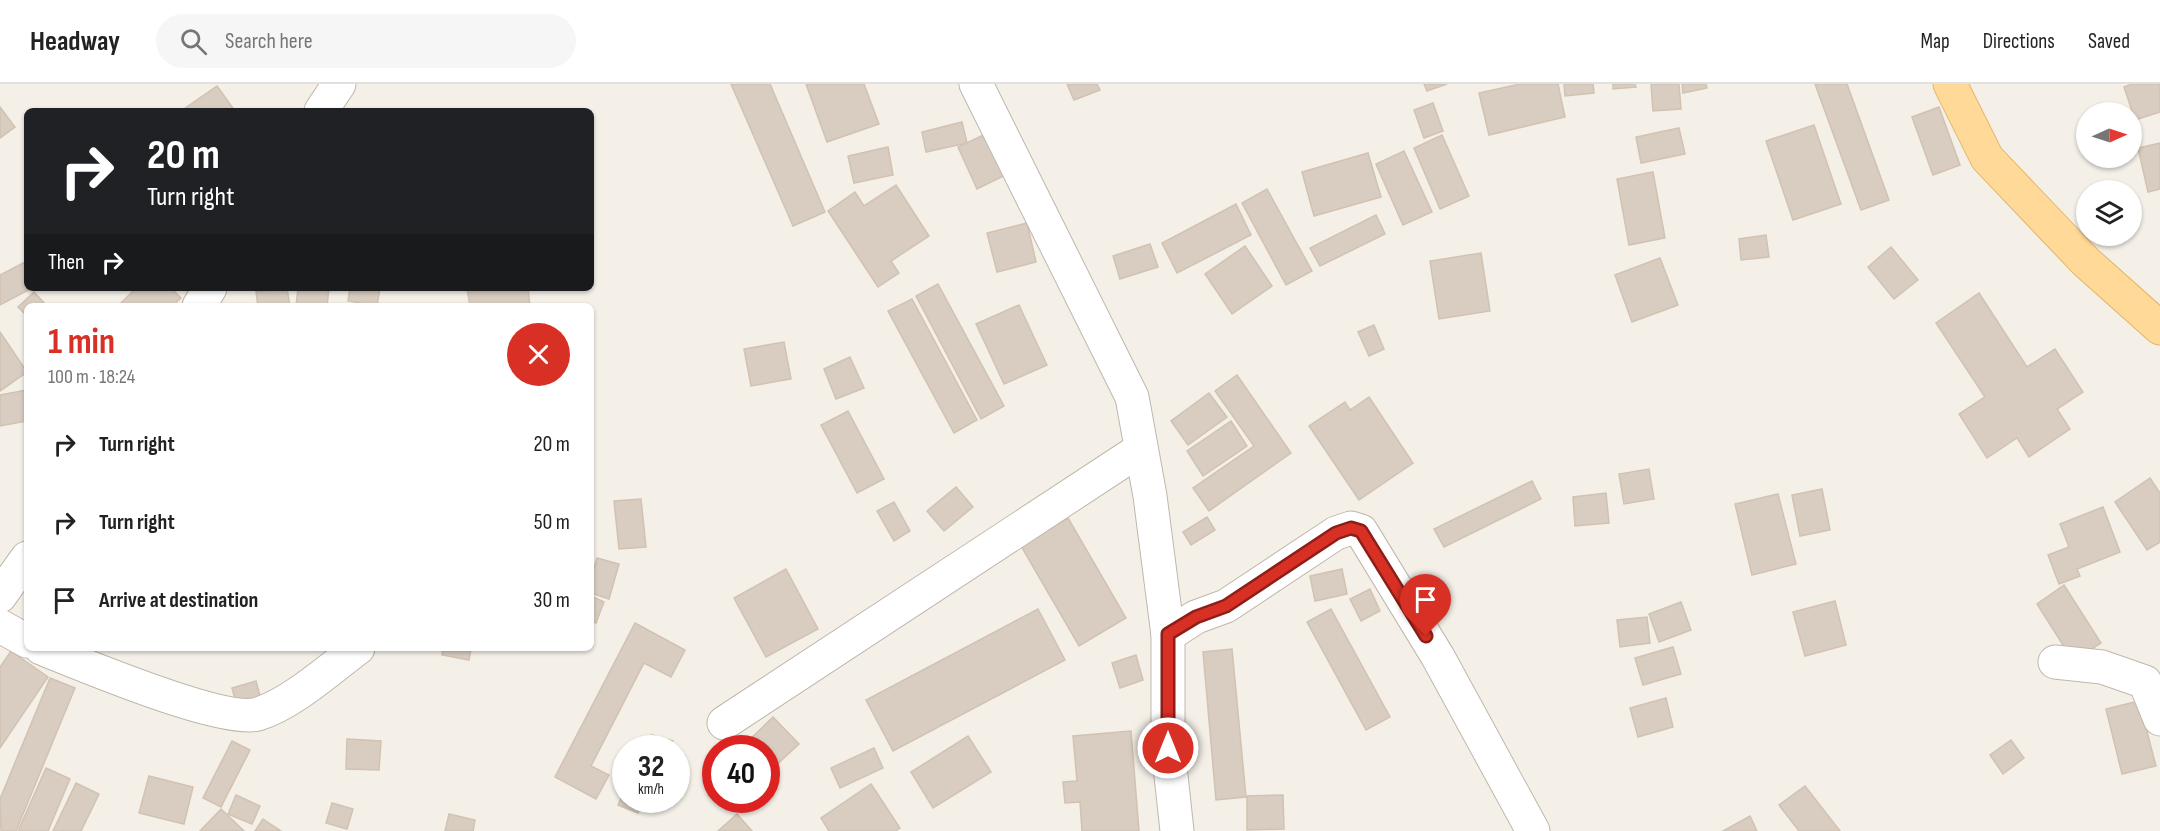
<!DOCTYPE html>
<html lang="en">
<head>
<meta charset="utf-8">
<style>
	body { margin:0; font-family:"Sofia Sans Condensed",sans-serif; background:#f6f6f6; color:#222; height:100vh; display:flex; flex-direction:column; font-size:22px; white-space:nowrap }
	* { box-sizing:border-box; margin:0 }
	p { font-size:20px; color:#767676 }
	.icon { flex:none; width:33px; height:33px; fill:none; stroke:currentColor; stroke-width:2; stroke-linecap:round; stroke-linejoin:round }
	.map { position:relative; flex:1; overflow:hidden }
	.sheet { position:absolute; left:24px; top:219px; width:570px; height:348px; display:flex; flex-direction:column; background:#fff; border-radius:9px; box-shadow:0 2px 4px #0004 }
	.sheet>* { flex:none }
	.guide { position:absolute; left:24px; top:24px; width:570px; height:183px; border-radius:9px; box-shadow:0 2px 4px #0004; background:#202124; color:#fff; overflow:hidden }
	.needle { width:39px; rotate:87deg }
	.fabs { position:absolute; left:2076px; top:18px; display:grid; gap:12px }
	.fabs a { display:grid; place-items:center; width:66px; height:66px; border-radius:50%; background:#fff; box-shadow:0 2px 4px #0004; font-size:30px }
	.speed { position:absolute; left:612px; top:651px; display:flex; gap:12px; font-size:30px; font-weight:700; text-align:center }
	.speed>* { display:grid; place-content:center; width:78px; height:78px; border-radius:50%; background:#fff; box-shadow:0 2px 4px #0004; line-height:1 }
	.speed small { font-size:15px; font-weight:400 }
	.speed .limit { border:9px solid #d22; background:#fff; color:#111 }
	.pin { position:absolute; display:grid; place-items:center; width:51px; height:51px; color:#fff; margin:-62px -26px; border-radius:50% 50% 50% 0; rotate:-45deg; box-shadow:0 0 6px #0007 }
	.pin .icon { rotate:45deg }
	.me { position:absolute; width:66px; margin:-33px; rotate:0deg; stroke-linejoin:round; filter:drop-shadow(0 0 4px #0008) }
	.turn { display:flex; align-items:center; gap:21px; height:126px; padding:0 24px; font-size:27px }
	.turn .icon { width:78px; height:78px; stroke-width:2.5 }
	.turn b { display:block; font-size:42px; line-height:51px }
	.then { display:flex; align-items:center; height:57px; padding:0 24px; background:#0003; gap:12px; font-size:22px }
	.round { display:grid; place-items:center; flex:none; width:63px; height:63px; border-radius:32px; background:#f6f6f6 }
	.summary { display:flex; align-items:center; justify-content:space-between; height:102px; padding:0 24px }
	h1 { font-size:36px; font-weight:700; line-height:45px; color:#d93025 }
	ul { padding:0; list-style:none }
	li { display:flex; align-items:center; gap:18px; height:78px; padding:0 24px }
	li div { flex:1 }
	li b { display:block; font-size:22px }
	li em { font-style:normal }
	header { display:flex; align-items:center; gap:36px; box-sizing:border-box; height:84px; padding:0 30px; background:#fff; border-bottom:2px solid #e0e0e0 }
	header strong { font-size:28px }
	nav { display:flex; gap:33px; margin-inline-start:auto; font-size:21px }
	.search { width:420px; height:54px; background:#f6f6f6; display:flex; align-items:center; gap:15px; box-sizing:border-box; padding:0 21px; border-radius:33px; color:#767676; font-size:22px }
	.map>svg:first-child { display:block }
	.building { fill:#d9cdc1; stroke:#d1c2b1; stroke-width:1.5 }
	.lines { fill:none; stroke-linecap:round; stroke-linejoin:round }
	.minor-casing { stroke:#c0b7ab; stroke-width:35 }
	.major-casing { stroke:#e5b466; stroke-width:35 }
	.minor { stroke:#fff; stroke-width:33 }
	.major { stroke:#ffd997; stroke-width:33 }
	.route-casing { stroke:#8d1f18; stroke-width:15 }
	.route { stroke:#d93025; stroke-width:10 }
</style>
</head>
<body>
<header>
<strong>Headway</strong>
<div class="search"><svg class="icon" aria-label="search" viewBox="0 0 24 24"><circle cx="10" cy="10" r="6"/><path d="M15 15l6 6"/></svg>Search here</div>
<nav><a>Map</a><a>Directions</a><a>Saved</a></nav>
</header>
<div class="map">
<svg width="2160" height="747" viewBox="0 0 2160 747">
	<rect width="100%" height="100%" fill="#f4f0e8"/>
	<!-- building -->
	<g class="building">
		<polygon points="731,0 770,0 825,128 793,142"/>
		<polygon points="806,0 864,0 879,40 827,58"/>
		<polygon points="1067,0 1097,0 1100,6 1074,16"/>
		<polygon points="1424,0 1447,0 1427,7"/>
		<polygon points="1520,0 1558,0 1565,33 1489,51 1479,9"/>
		<polygon points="1564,0 1593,0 1594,9 1565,12"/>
		<polygon points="1613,0 1635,0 1636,3 1613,5"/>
		<polygon points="1651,0 1679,0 1681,25 1653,27"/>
		<polygon points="1682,0 1706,0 1707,4 1683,9"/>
		<polygon points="1815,0 1847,0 1889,116 1861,126"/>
		<polygon points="2132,0 2160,0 2160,28 2135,36 2124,3"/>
		<polygon points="217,2 235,27 181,27"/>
		<polygon points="1433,19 1443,47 1424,54 1414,26"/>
		<polygon points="0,23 15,43 0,54"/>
		<polygon points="1939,23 1960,81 1933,91 1912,33"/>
		<polygon points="962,38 967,59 926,68 922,48"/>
		<polygon points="1814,41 1841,120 1793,136 1766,57"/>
		<polygon points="998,44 1016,86 977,105 958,63"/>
		<polygon points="1679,44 1685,70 1641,79 1636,53"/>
		<polygon points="1442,51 1469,112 1440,125 1414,64"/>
		<polygon points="2160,59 2160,105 2148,108 2138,64"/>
		<polygon points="888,63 893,91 854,99 848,72"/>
		<polygon points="1404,67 1432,128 1403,141 1376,80"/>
		<polygon points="1368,69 1381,113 1314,132 1302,88"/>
		<polygon points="1653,88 1665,154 1629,161 1617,95"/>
		<polygon points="896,101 929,152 891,177 899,189 878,203 828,127 855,108 864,122"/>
		<polygon points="1267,105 1312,187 1286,201 1242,119"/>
		<polygon points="1236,120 1251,151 1177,189 1162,159"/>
		<polygon points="1376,131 1385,150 1320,182 1310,164"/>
		<polygon points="1027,139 1036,178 997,188 987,149"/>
		<polygon points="1766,151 1769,173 1741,176 1739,155"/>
		<polygon points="1150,160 1158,183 1120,195 1113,172"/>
		<polygon points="1245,162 1272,202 1232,230 1205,190"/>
		<polygon points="1891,163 1918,196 1894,215 1868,183"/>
		<polygon points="1481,169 1490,227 1439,235 1430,177"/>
		<polygon points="1660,174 1678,221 1632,238 1615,191"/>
		<polygon points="27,177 27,204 32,204 0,221 0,191"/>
		<polygon points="938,200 1004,322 981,335 916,212"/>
		<polygon points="136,204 171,204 181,214 172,222 118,222"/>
		<polygon points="287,204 290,222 258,222 256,208"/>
		<polygon points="298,204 329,204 327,222 296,222"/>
		<polygon points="350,204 380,204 377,222 348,217"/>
		<polygon points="467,204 528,204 530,222 470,222"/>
		<polygon points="34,208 47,222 27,222 27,232 18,223"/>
		<polygon points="1979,209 2027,283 2055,265 2083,308 2057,325 2070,345 2029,373 2017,354 1987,374 1959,330 1985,313 1936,239"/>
		<polygon points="912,215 977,336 954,349 888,227"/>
		<polygon points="1019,221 1047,281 1004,300 976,240"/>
		<polygon points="1374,241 1384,265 1369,272 1358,248"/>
		<polygon points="0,248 27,288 0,307"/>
		<polygon points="784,258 791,295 751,302 744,265"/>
		<polygon points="850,273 864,304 836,315 824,285"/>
		<polygon points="1237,291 1291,369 1209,427 1193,404 1254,362 1215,307"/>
		<polygon points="27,306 27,337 0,342 0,311"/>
		<polygon points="1209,309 1227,333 1188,361 1171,337"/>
		<polygon points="1369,313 1413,379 1359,416 1309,342 1345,318 1350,326"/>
		<polygon points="848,327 884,395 857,409 821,341"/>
		<polygon points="1231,337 1247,362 1203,392 1187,367"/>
		<polygon points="1649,385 1654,415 1624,420 1619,390"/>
		<polygon points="2150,394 2160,409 2160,458 2147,466 2115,418"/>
		<polygon points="1532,397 1541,415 1444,463 1434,445"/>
		<polygon points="956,403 973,423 944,447 927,427"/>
		<polygon points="1822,405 1830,446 1800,452 1792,411"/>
		<polygon points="1606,409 1609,439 1575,442 1573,413"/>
		<polygon points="1778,410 1796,480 1752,491 1735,420"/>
		<polygon points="641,415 646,463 619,465 614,417"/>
		<polygon points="894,418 910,447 894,457 877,427"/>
		<polygon points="2103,423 2120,468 2077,485 2080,492 2059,500 2048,471 2069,463 2060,440"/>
		<polygon points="1207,433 1215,446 1191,461 1183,448"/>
		<polygon points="1068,434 1126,534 1079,562 1021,462"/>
		<polygon points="597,474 619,480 609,515 591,509 591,495"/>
		<polygon points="786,485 818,545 766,573 734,514"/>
		<polygon points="1342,485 1347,510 1315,517 1310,492"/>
		<polygon points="2064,501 2101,559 2073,577 2037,520"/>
		<polygon points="1370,505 1380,527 1361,537 1350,515"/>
		<polygon points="591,512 604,518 596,539 591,537"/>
		<polygon points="1835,517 1846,561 1805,572 1793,528"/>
		<polygon points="1681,518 1691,546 1659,558 1649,530"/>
		<polygon points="1038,525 1065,576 893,667 866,616"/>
		<polygon points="1331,525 1390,633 1366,646 1307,538"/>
		<polygon points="1647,533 1650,559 1620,563 1617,536"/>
		<polygon points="635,539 685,566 671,593 644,579 591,682 609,691 596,715 555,693"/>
		<polygon points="1673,563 1681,590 1643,601 1635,574"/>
		<polygon points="443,564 471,564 469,576 442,571"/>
		<polygon points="1232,565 1246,713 1216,716 1203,568"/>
		<polygon points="11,567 48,593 0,664 0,583"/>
		<polygon points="1136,571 1143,596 1120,604 1112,579"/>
		<polygon points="50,594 75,604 16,747 1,747 0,715"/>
		<polygon points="256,597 262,619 238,626 232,604"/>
		<polygon points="1666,614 1673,643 1638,653 1630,624"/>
		<polygon points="2139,617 2156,682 2122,690 2106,625"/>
		<polygon points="773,633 799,660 770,687 766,683 766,664 749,664 745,660"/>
		<polygon points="1131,647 1139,747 1082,747 1080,718 1065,719 1063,698 1077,697 1073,652"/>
		<polygon points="651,651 673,657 671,664 647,664"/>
		<polygon points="968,652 991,688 933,724 911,688"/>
		<polygon points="347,655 381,657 379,686 346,685"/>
		<polygon points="2011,656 2024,674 2003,690 1990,671"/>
		<polygon points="232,657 250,666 221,723 203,714"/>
		<polygon points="874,664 883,684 840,704 831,684"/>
		<polygon points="46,684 70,695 48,747 18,747"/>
		<polygon points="149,692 193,703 184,740 139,729"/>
		<polygon points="76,699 99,710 81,747 53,747"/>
		<polygon points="871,700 900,744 896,747 829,747 821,734"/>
		<polygon points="1805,702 1840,747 1799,747 1779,721"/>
		<polygon points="626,703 626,716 644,716 638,729 618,721"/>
		<polygon points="236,711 260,722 252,740 228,730"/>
		<polygon points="1283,711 1284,745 1247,746 1247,712"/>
		<polygon points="332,719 353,725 347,745 326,739"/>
		<polygon points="221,725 244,747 200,747"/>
		<polygon points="449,730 475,736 473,747 445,747"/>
		<polygon points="737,730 752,747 718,747"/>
		<polygon points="1750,732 1757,747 1723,747"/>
		<polygon points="263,735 281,747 255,747"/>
	</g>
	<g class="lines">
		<defs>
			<g id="minor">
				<polyline points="976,0 1132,313 1150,412 1168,551 1168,664 1177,747"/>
				<polyline points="321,27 339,0"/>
				<polyline points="199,222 210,204"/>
				<polyline points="0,512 27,474"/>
				<polyline points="0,542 27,557"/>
				<polyline points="1168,551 1196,533 1226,522 1336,449 1351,444 1361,447 1438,573 1533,747"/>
				<path d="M41 564C81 580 223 640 258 630 291 620 330 585 358 564"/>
				<polyline points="2055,578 2102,583 2145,598 2160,635"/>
				<polyline points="724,639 1141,365"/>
			</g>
			<polyline id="major" points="1950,0 1987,74 2086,178 2160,244"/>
		</defs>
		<!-- minor casing -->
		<use href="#minor" class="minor-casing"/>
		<!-- major casing -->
		<use href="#major" class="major-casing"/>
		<!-- minor -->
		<use href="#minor" class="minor"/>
		<!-- major -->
		<use href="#major" class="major"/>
	</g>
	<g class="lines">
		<defs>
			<polyline id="route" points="1168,664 1168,550 1196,533 1226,522 1336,449 1351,444 1361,447 1426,552"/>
		</defs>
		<!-- route casing -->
		<use href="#route" class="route-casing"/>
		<!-- route -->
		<use href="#route" class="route"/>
	</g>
</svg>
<div class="fabs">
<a><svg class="needle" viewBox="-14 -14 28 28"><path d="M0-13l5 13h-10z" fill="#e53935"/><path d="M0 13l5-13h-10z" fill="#767676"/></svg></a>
<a><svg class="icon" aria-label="layers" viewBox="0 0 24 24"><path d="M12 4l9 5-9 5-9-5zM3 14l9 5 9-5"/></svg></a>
</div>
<div class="speed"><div>32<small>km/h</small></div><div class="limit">40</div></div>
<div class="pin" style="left:1426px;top:552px;background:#d93025"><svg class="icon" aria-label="arrive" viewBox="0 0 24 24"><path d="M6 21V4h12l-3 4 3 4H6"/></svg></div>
<svg class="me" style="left:1168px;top:664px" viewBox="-20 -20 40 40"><circle r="17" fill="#d93025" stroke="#fff" stroke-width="3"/><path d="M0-11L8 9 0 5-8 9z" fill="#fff"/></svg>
<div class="guide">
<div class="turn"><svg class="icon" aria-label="right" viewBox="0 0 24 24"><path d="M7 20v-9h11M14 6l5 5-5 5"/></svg><div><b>20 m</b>Turn right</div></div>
<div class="then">Then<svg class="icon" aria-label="right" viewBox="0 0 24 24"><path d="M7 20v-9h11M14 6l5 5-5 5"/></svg></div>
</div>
<section class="sheet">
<div class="summary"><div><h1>1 min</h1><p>100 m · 18:24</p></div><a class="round" style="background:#d93025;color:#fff"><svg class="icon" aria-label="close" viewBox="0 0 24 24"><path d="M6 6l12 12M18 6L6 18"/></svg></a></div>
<ul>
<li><svg class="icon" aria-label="right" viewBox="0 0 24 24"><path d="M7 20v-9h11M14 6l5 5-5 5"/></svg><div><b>Turn right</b></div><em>20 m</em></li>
<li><svg class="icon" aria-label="right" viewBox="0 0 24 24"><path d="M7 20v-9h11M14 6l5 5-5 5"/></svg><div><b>Turn right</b></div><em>50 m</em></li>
<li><svg class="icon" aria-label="arrive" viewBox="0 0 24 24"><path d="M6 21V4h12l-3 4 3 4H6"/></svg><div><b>Arrive at destination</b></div><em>30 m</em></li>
</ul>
</section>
</div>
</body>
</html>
